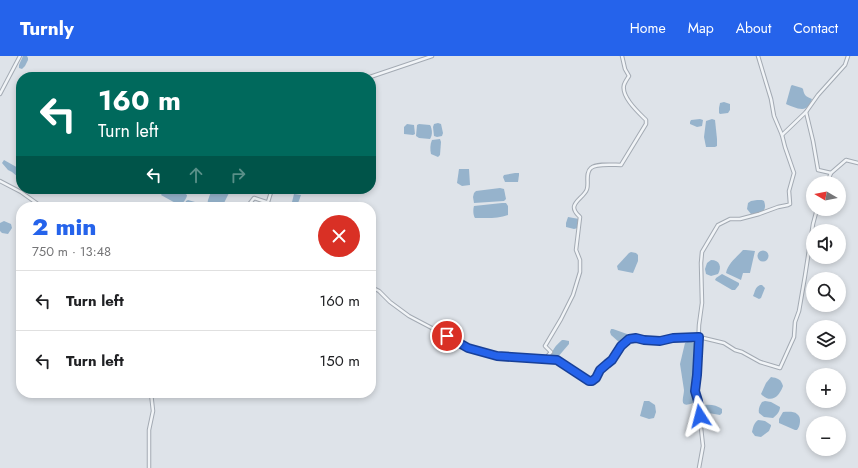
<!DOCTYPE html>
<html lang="en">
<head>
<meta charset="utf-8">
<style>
	body { margin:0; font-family:Jost,sans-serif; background:#f6f6f6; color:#202124; height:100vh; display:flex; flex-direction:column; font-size:15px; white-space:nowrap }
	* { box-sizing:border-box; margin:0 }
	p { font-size:13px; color:#757577 }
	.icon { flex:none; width:22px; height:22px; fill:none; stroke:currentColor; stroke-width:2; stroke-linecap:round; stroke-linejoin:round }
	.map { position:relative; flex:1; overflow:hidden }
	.panel { position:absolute; left:16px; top:146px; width:360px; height:196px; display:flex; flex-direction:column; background:#fff; border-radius:16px; box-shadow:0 2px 6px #0003 }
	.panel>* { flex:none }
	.banner { position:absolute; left:16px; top:16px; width:360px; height:122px; border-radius:16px; box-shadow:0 2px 6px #0003; background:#00695c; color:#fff; overflow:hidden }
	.needle { width:26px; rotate:280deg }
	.fabs { position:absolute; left:806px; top:120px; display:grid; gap:8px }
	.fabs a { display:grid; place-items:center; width:40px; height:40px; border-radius:50%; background:#fff; box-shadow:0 2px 6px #0003; font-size:20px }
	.pin { position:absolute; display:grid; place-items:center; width:34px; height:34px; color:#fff; margin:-17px; border:2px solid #fff; border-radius:50%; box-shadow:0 1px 4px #0007 }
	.me { position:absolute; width:44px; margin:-22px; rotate:351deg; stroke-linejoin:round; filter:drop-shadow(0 0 3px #0008) }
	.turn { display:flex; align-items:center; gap:14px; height:84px; padding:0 16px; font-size:18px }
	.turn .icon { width:52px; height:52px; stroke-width:2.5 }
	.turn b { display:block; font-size:28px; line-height:34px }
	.lanes { display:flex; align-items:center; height:38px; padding:0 16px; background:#0003; justify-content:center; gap:20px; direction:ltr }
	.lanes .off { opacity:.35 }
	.round { display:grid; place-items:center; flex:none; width:42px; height:42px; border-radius:21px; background:#f6f6f6 }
	.overview { display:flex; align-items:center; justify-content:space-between; height:68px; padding:0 16px }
	h1 { font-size:24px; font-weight:800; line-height:30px; color:#2563eb }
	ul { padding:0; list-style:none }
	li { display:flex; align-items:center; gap:12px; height:60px; padding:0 16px; border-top:1px solid #e0e0e0 }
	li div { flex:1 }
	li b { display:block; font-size:15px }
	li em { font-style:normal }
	header { display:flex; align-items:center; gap:24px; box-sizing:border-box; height:56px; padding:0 20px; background:#2563eb; color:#fff }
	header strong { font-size:19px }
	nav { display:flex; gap:22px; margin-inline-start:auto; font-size:14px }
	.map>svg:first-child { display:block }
	.water { fill:#96b3cc }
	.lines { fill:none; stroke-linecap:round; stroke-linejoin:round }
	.street-casing { stroke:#a3aab3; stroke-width:4.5 }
	.street { stroke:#f1f4f7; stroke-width:2.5 }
	.route-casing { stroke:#184099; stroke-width:10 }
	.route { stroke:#2563eb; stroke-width:7 }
</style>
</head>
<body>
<header>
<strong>Turnly</strong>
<nav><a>Home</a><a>Map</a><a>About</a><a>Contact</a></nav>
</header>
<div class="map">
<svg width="858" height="412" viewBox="0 0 858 412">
	<rect width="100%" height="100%" fill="#dee3e9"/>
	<!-- water -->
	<g class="water">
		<polygon points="23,0 27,0 28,2 28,4 25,10 22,13 19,12 19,9"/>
		<path d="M792 29 802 32 803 33C804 40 807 41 812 43 811 46 809 50 806 52 801 55 791 50 786 48L791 30Z"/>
		<polygon points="724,46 730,48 730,54 728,57 720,58 719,57 719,52 720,47"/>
		<polygon points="700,63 703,64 702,70 697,71 690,68 690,66 691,64"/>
		<polygon points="712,63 715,64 717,83 717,90 715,91 706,91 704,81 706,65"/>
		<polygon points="438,67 441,68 443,77 442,80 437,81 434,80 433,71 434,68"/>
		<polygon points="407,68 414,69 415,78 413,79 404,78 404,71"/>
		<path d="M419 68 430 69C432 72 433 79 430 83L419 82 416 80 417 69Z"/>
		<path d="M440 83 441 86 440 99 438 101 431 98C430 94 430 88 432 84Z"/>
		<polygon points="4,104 20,113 21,117 18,121 12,116 8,114 2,107"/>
		<polygon points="459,113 469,113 470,129 462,130 457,127"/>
		<polygon points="515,117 519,117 519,119 518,126 505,126 503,121 504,119"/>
		<polygon points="500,132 504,133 506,143 504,145 474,147 473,141 474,137 476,135"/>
		<path d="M166 133H179L187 139C187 142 183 148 179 149L161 139 163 136Z"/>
		<polygon points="212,133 231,133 222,151 209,151 207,150 208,144"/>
		<polygon points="294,138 301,139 297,150 292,146"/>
		<polygon points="188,144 195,146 197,149 196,151 184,151 186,145"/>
		<path d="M757 144H762L764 145C768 157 760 156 751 158L747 153 748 147 751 145Z"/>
		<path d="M502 147H506L508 150V159C498 163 486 162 475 162 473 159 473 153 474 150Z"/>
		<polygon points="568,161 579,163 578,172 574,173 566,171 566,167"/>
		<polygon points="4,165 11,168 12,172 8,178 2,177 0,175 0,167"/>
		<path d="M743 194H746L755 195 750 217H743L741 224 726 217C728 207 737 201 743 194Z"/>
		<circle cx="763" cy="200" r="5.5"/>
		<polygon points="631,196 636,197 638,199 638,205 633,217 618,214 617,210 629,197"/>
		<path d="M711 204C720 204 722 211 718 218L711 220 706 218 705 213 707 207Z"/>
		<polygon points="722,218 739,227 739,229 735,234 732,234 715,224 716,222"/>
		<path d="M760 229H762L765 232 761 242 759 243 753 240C755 236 755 231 760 229Z"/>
		<polygon points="611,273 613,273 627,278 627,281 622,287 620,287 611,279 610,276"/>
		<path d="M562 284H564L569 285V288L557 302H551C550 296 557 288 562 284Z"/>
		<path d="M690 285 694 287C697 301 694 314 693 328 693 335 695 341 693 347 678 353 684 341 684 334L680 308 685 287 687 286Z"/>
		<path d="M771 321C777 322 781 323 783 330 779 341 771 348 761 338L766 327Z"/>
		<polygon points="644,345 649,345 655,349 656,356 654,362 649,363 640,360"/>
		<path d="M765 345 771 346 780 351C780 355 777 359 773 362L764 361 759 357C758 353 760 349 762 346Z"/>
		<path d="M704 349C710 348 717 349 722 353V357L720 359 703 356V352Z"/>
		<path d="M783 356C787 356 794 355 797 358 802 361 800 371 797 374H795L779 367V363Z"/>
		<path d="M758 364 765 365 771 369V370L769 375 761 381 755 380 752 376C753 371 754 367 758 364Z"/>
	</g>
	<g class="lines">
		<defs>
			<g id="street">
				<polyline points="758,0 771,43 774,60 782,79"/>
				<polyline points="848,0 845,9 818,39 806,56 813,85 818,114 831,117 846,104 858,107"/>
				<polyline points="370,21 432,0"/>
				<polyline points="0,38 20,0"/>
				<polyline points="0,125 21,136 42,151"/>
				<polyline points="827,127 831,117"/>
				<polyline points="247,151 254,142 266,146 268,146 272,133"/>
				<polyline points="371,231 379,235 390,246 409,260 447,280 468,292 497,300 557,304 589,325 592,325 596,322 600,314 607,308 613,304 621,290 629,283 636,282 644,284 660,285 673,283 699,281 724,287 735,294 742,296 760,306 780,312 794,281 795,266 799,255 805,220 813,168 817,153"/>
				<path d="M545 303 551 296 545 290 561 263 573 239 580 216V204L576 194 580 161C577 158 574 156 574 151 575 144 585 140 587 133 589 127 585 117 591 112 596 107 614 109 621 109L646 68V64C639 57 621 41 624 29 625 26 627 23 629 20L625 13 622 0"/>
				<polyline points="149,412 149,374 153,355 151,337"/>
				<polyline points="699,412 703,390 698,345 695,335 697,319 699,269 702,247 701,207 702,196 718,169 730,163 740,163 759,158 778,151 788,149 790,148 789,135 794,117 785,91 782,79 806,56"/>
			</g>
		</defs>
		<!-- street casing -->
		<use href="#street" class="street-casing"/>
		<!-- street -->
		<use href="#street" class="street"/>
	</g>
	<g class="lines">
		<defs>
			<polyline id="route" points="447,280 468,292 497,300 557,304 589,325 592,325 596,322 600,314 607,308 612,304 621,290 629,283 636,282 644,284 660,285 673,282 699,281 697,319 695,335 698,345 700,360"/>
		</defs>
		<!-- route casing -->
		<use href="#route" class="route-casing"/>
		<!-- route -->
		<use href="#route" class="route"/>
	</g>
</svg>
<div class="fabs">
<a><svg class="needle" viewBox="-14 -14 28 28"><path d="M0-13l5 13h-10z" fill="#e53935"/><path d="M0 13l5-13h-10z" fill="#757577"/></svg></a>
<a><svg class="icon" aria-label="sound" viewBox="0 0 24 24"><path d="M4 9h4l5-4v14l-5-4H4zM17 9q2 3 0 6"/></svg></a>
<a><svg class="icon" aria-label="search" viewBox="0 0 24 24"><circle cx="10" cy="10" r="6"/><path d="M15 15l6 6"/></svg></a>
<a><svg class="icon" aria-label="layers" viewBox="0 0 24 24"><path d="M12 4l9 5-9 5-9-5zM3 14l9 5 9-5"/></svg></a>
<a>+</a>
<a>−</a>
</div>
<div class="pin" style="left:447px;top:280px;background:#d93025"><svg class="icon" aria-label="arrive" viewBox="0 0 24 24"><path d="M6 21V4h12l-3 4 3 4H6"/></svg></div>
<svg class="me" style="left:700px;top:360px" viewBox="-20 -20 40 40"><path d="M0-17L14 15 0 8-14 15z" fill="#2563eb" stroke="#fff" stroke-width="4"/></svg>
<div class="banner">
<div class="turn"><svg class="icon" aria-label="left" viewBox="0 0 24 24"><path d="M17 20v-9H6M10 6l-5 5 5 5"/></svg><div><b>160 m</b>Turn left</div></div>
<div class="lanes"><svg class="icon" aria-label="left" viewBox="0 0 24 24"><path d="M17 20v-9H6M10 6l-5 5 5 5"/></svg><svg class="icon off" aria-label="ahead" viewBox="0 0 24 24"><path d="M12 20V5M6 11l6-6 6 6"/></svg><svg class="icon off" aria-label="right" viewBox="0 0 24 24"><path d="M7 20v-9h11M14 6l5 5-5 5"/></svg></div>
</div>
<section class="panel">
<div class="overview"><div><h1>2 min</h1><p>750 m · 13:48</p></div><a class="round" style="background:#d93025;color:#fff"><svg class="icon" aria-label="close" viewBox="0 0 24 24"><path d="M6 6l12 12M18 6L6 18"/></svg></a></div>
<ul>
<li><svg class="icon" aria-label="left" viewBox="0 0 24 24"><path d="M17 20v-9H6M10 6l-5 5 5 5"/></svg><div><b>Turn left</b></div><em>160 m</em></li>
<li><svg class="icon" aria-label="left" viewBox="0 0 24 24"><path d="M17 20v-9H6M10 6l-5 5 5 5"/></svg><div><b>Turn left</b></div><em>150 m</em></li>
</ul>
</section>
</div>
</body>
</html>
